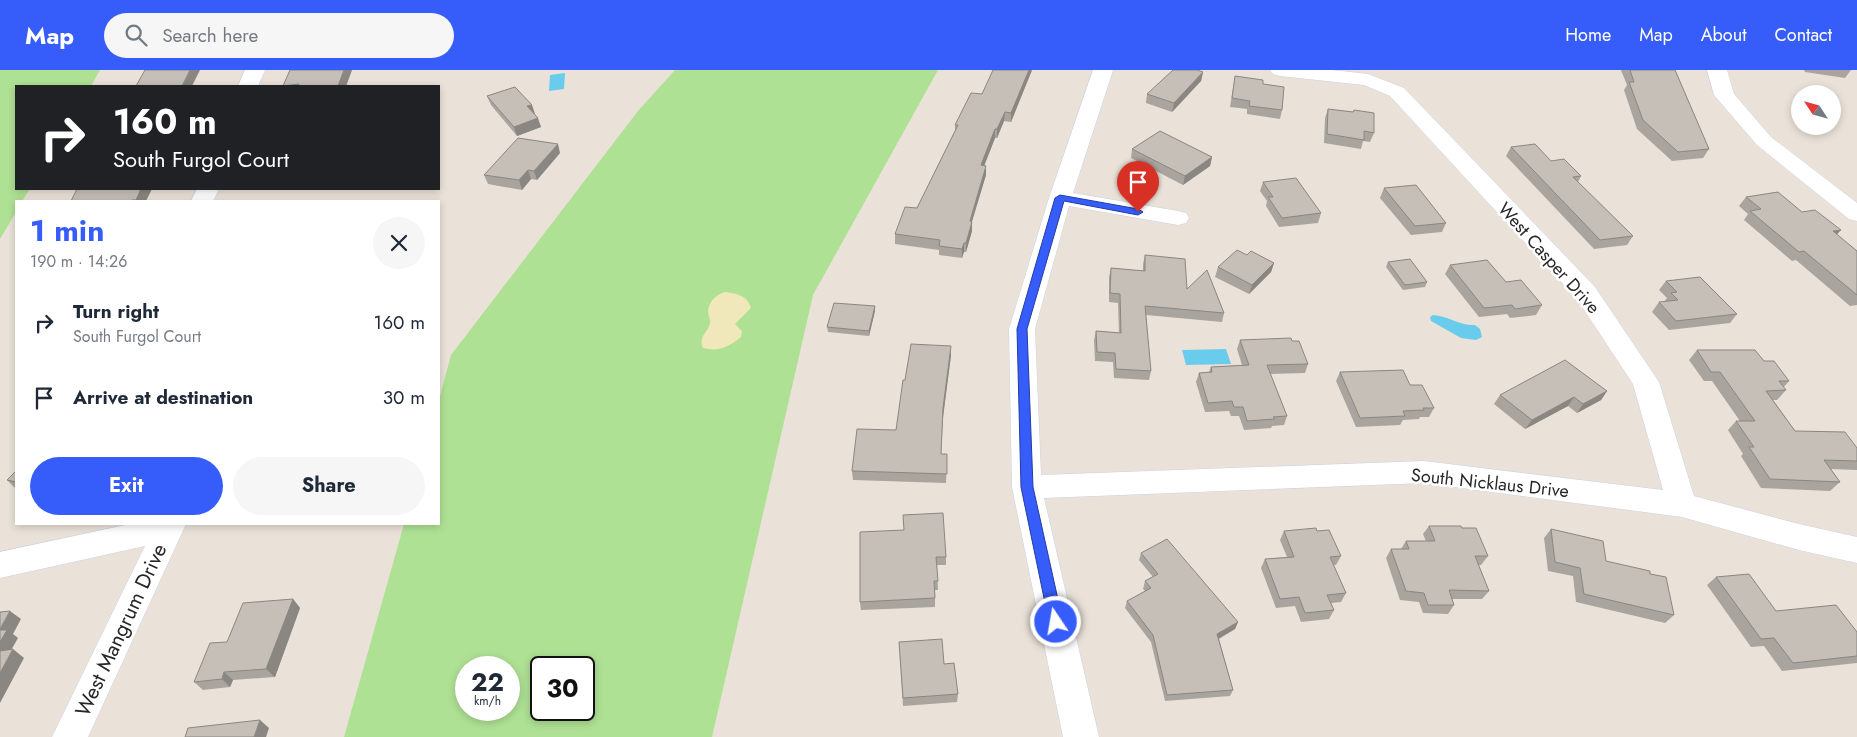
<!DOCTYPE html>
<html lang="en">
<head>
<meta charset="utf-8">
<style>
	body { margin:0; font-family:Jost,sans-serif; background:#f6f6f7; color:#1f2937; height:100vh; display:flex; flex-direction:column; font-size:19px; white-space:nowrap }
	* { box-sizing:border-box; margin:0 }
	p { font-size:16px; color:#747a83 }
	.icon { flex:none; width:28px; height:28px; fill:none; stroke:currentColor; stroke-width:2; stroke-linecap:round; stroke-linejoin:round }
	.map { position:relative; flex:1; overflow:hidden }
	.side { position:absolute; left:15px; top:130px; width:425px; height:325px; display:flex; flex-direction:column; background:#fff; border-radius:0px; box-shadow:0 2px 8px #0003 }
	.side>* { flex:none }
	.hud { position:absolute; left:15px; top:15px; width:425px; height:105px; border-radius:0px; box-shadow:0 2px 8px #0003; background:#202124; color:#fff; overflow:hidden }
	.needle { width:32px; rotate:306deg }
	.buttons { position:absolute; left:1791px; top:15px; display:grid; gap:10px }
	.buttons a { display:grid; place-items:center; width:50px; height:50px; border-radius:50%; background:#fff; box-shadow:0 2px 8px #0003; font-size:25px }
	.speed { position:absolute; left:455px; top:586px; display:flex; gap:10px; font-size:25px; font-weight:700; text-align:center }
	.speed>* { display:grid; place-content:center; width:65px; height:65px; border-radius:50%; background:#fff; box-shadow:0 2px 8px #0003; line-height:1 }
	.speed small { font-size:12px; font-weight:400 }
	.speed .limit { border:2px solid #111; border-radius:8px; background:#fff; color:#111 }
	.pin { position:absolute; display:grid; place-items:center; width:42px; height:42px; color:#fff; margin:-51px -21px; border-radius:50% 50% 50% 0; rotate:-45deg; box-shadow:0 0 5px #0007 }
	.pin .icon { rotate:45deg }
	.me { position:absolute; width:55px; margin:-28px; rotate:348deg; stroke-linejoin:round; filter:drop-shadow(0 0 4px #0008) }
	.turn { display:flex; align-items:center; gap:18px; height:105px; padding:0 15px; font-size:22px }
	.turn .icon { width:65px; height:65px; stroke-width:2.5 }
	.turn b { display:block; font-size:35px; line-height:42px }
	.round { display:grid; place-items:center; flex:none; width:52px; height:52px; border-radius:26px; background:#f6f6f7 }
	.headline { display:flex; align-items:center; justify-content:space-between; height:85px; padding:0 15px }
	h1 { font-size:30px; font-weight:700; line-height:38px; color:#365df9 }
	.cta { display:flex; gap:10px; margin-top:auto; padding:10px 15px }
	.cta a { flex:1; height:58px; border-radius:30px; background:#365df9; color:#fff; font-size:20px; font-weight:700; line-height:58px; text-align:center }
	.cta a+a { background:#f6f6f7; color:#1f2937 }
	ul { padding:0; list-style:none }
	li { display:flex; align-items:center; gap:15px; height:75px; padding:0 15px }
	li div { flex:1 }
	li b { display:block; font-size:19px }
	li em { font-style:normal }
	header { display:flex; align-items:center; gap:30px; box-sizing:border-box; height:70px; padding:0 25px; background:#365df9; color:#fff }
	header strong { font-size:24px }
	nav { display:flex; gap:28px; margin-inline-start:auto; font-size:18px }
	.search { width:350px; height:45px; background:#f6f6f7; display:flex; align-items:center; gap:12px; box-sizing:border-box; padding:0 18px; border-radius:28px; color:#747a83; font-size:19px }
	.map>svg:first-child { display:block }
	.green { fill:#afe194; fill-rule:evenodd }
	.sand { fill:#f0e7ba }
	.water { fill:#6acced }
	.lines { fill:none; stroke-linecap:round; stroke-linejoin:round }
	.minor-casing { stroke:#cdd1e0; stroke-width:1 }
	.minor { fill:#fff; fill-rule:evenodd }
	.wall { fill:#a9a49e }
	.shaded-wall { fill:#8a8681 }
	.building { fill:#c5bfb8; stroke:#8a8681 }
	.route { fill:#365df9; stroke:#233ca2 }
	.labels { text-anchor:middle; stroke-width:5; stroke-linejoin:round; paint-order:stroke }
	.street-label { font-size:18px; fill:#272727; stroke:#fff }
	.near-street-label { font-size:21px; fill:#272727; stroke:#fff }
</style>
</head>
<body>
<header>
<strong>Map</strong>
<div class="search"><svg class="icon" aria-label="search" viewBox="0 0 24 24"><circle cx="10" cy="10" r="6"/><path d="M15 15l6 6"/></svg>Search here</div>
<nav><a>Home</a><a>Map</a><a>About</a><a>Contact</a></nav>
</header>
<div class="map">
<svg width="1857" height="667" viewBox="0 0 1857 667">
	<rect width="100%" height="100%" fill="#eae2d8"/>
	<!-- green -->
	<g class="green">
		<polygon points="0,0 100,0 91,16 16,16 16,119 30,119 22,131 16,131 16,142 0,169"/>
		<path d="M675 0H938L813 225 712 667H344L404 454H439V330L451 285 638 41ZM466 598H509V640H466ZM541 598H584V640H541Z"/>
	</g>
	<!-- sand -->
	<path class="sand" d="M725 222C738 224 747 225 751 238L735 254 742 261 741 267C729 277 718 282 703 278 698 266 708 263 710 253 711 249 708 246 708 241 709 231 717 224 725 222Z"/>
	<!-- water -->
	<g class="water">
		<polygon points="565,3 564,19 549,21 550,5"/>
		<path d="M1433 245C1448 246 1461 256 1475 255L1480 259 1482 267 1476 270 1461 268 1431 251 1430 247Z"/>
		<polygon points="1226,279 1231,294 1186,295 1182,280"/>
	</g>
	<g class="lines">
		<defs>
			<g id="minor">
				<polygon points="245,0 265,0 258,16 238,16"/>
				<polygon points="1093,0 1113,0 1073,123 1178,141 1186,143 1189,148 1186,153 1178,155 1069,136 1035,259 1041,405 1424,391 1663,420 1633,314 1577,229 1390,26 1364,15 1280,6 1273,4 1270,0 1332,0 1368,4 1404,18 1595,217 1659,312 1694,426 1799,454 1857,467 1857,493 1799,480 1682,447 1424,413 1044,428 1099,667 1063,667 1012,417 1009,259 1049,128"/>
				<polygon points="1707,0 1727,0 1734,24 1771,67 1857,133 1857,151 1849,149 1757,75 1714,25"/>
				<polygon points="197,119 219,119 213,131 191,131"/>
				<polygon points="130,454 186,454 88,667 52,667 145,476 0,508 0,482"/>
			</g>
		</defs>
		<!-- minor casing -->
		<use href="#minor" class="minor-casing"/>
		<!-- minor -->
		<use href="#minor" class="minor"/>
	</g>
	<!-- wall -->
	<g class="wall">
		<polygon points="290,0 352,0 346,16 283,16"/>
		<polygon points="1032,0 1011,52 1004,51 997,68 995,68 984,96 986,105 972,152 972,161 966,182 964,182 962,188 939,185 939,180 895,174 895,164 917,138 955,61 955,55 982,24"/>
		<polygon points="1621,0 1675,0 1709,79 1703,88 1672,91 1637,59 1624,20 1627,15"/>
		<polygon points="1804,0 1851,0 1845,8 1805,2"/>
		<polygon points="1203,2 1201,11 1172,42 1146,33 1147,24"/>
		<polygon points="1235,6 1263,14 1282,40 1280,49 1247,44 1247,39 1230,37"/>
		<polygon points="487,26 535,44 541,57 517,66 491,35"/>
		<polygon points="1328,39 1353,42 1354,40 1374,63 1370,72 1363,71 1361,79 1324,73 1325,48"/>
		<polygon points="1511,77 1551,91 1581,106 1578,112 1633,166 1627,175 1594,179 1506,86"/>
		<polygon points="1132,79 1212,87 1210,96 1183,115 1131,88"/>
		<polygon points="560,83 537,110 531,109 522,120 488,114 484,105"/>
		<polygon points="1263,112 1321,143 1318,153 1279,157 1266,136 1267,131 1260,121"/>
		<polygon points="1384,118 1446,153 1442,162 1411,165 1380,128"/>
		<polygon points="1746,127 1802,142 1837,165 1857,181 1857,235 1850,236 1796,190 1792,191 1744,150 1748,144 1739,136"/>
		<polygon points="1145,185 1187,219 1224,243 1222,252 1146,245 1151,301 1149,310 1114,308 1113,292 1095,291 1094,270 1096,261 1119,263 1118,233 1109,232 1109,207 1111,198 1143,201 1143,194"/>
		<polygon points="1247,185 1274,193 1271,202 1249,224 1215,207 1218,197"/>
		<polygon points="1388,192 1427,212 1425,217 1403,220 1386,197"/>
		<polygon points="1450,195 1506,212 1542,235 1536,245 1510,248 1507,244 1479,247 1445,204"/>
		<polygon points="1666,211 1737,244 1730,253 1669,260 1652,242 1659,232 1664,232 1667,228 1659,220"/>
		<polygon points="875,236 875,241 869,266 828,262 827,257"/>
		<polygon points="1240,270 1292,271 1308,294 1305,303 1270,304 1287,346 1284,355 1272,356 1271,358 1244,360 1239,346 1231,346 1229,341 1205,342 1196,312 1199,303 1209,302 1211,297 1242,295 1237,279"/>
		<polygon points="1697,280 1764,291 1789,311 1783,318 1786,320 1777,330 1773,330 1795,361 1857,378 1857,400 1831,399 1840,412 1830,421 1761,418 1741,386 1743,384 1728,360 1736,351 1740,351 1712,311 1704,311 1689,290"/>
		<polygon points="951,285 943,347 941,384 947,384 946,413 853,410 852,401 896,360 905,310"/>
		<polygon points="1340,302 1410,315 1434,338 1429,347 1420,347 1419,349 1403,350 1400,355 1356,357 1336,311"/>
		<polygon points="1607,321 1601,330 1577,343 1568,336 1525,359 1494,334 1500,325"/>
		<polygon points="16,401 16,419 7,410"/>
		<polygon points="1429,456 1462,458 1488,486 1481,495 1478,495 1489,521 1482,529 1452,529 1454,535 1448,544 1423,543 1419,532 1400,530 1386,488 1391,479 1401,479 1406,471 1426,471 1423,464"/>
		<polygon points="1551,459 1606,491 1650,504 1674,545 1665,553 1576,532 1573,506 1548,501 1544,468"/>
		<polygon points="1284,461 1317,461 1341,486 1336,495 1333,495 1346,523 1341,532 1331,533 1334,540 1329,549 1301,552 1295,536 1276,538 1261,498 1265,489 1287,487 1280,470"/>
		<polygon points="860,462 946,487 946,495 937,495 938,520 935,520 935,537 861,540 860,532"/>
		<polygon points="1141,483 1238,552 1235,559 1219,569 1233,620 1230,626 1165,631 1151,572 1125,538 1127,531 1145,521 1143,519 1145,511 1153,507 1139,490"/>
		<polygon points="1716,507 1776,541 1857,562 1857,593 1782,601 1764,576 1751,577 1707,515"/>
		<polygon points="293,529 300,538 275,607 233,610 230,617 203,620 194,612 227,572"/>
		<polygon points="899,572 944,594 958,624 957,632 903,636"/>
	</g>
	<!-- shaded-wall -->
	<g class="shaded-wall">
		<polygon points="190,0 200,0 192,16 182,16"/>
		<polygon points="344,0 352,0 346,16 338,16"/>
		<polygon points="1029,0 1032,0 1011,52 1011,43"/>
		<polygon points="1203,2 1201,11 1172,42 1174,33"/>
		<polygon points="532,35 535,44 530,45 527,36"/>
		<polygon points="1005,42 1004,51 997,68 997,59"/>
		<polygon points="538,48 541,57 517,66 514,57"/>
		<polygon points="995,59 995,68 981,104 981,95"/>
		<polygon points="558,74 560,83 537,110 534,101"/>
		<polygon points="1212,87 1210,96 1183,115 1185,106"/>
		<polygon points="986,96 986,105 971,154 972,152 972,161 966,182 966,173 970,151"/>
		<polygon points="528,100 531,109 522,120 519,110"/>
		<polygon points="141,119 152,119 146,131 132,131"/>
		<polygon points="1841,160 1833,169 1833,161"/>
		<polygon points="964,173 964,182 962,188 962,179"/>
		<polygon points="1274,193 1271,202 1249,224 1252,215"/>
		<polygon points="875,236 875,241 869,266 869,261"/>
		<polygon points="951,276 951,285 943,347 943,338"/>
		<polygon points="1607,321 1601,330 1577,343 1583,334"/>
		<polygon points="1574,327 1568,336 1525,359 1532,350"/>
		<polygon points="293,529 300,538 275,607 266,599"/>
		<polygon points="10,541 21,549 13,564 18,568 6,589 0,585 0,559"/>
		<polygon points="1238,552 1235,559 1214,571 1217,564"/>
		<polygon points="13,579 24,588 0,633 0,603"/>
		<polygon points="224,602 233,610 230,617 222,609"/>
		<polygon points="260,650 269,658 266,667 254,667"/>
	</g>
	<!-- building -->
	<g class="building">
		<polygon points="145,0 190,0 182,16 136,16"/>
		<polygon points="290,0 344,0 338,16 298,16 299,14 283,16"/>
		<polygon points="993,0 1029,0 1011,43 1005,42 997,59 995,59 981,95 986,96 970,151 972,152 966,173 964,173 962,179 939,176 940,170 895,164 905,137 917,138 958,55 955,55 971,23 982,24"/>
		<polygon points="1173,0 1197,0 1203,2 1174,33 1147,24"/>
		<polygon points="1630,0 1675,0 1709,79 1678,82 1643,50 1629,12 1634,12"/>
		<polygon points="1235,6 1263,10 1263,14 1284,17 1282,40 1249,36 1250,31 1232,28"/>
		<polygon points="515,17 532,35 527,36 538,48 514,57 487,26"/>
		<polygon points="1328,39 1353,42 1354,40 1374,43 1374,63 1364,61 1364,70 1327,64"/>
		<polygon points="1160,61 1212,87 1185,106 1132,79"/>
		<polygon points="518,68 558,74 534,101 528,100 519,110 484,105"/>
		<polygon points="1535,74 1551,91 1564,89 1581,106 1573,107 1633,166 1600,170 1511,77"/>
		<polygon points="1296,108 1321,143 1282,148 1268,127 1273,127 1263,112"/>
		<polygon points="1416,115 1446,153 1415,156 1384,118"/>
		<polygon points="77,119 141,119 136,130 132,130 132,131 71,131"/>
		<polygon points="1778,122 1802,142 1815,140 1841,160 1833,161 1857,181 1857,225 1804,181 1799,182 1750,141 1761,139 1746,127"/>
		<polygon points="1237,180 1247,185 1251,181 1274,193 1252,215 1218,197"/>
		<polygon points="1145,185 1185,189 1187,219 1207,200 1224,243 1145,236 1151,301 1116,299 1115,283 1097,282 1096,261 1121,263 1120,224 1110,223 1111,198 1145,201"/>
		<polygon points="1410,189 1427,212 1405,215 1388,192"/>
		<polygon points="1487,190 1506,212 1521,210 1542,235 1515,239 1512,235 1484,238 1450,195"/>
		<polygon points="1700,207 1737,244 1676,251 1659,232 1678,230 1671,223 1677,222 1666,211"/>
		<polygon points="834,233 875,236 869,261 827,257"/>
		<polygon points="1291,268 1292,271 1299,271 1308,294 1267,295 1287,346 1273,347 1275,349 1247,351 1243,337 1234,337 1232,331 1208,333 1199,303 1212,302 1211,297 1249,295 1240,270"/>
		<polygon points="911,274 951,276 943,338 941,384 947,384 947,404 852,401 857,359 896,360 903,310 905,310"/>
		<polygon points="1697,280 1755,280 1764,291 1774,291 1789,311 1779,311 1786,320 1766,321 1795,361 1845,362 1857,378 1857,391 1824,390 1840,412 1770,409 1749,377 1754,377 1736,351 1755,351 1720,302 1711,302"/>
		<polygon points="1565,290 1607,321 1583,334 1574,327 1532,350 1500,325"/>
		<polygon points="1403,300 1410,315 1422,315 1434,338 1423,338 1424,340 1403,341 1405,346 1360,348 1340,302"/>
		<polygon points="16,401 16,412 7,410"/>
		<polygon points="943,443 946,487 936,487 938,511 934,511 935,528 860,532 860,462 904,460 903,445"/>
		<polygon points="1429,456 1461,456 1462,458 1476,458 1488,486 1475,486 1489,521 1449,520 1454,535 1428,535 1424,523 1406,521 1391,479 1409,479 1406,471 1435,471"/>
		<polygon points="1316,458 1317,461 1329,460 1341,486 1330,487 1346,523 1327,525 1334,540 1305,543 1299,527 1280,529 1265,489 1294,487 1284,461"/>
		<polygon points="1551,459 1603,471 1606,491 1650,501 1650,504 1666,507 1674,545 1584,524 1580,498 1555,492"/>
		<polygon points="1167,469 1238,552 1217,564 1233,620 1167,625 1153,565 1127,531 1151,518 1145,511 1158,504 1141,483"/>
		<polygon points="1749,504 1776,541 1836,535 1857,562 1857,586 1793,593 1774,568 1761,569 1716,507"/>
		<polygon points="293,529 266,599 224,602 222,609 194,612 210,573 227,572 243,533"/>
		<polygon points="10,541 0,559 0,542"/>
		<polygon points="0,560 7,560 0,572"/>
		<polygon points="942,569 944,594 954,593 958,624 903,628 899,572"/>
		<polygon points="13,579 0,603 0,581"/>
		<polygon points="260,650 254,667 185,667 188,658"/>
	</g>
	<!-- route -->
	<polygon class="route" points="1060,125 1138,139 1143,142 1138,145 1064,131 1027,259 1033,417 1063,552 1061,556 1056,558 1051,556 1049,552 1021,417 1017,259 1055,128"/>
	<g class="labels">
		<!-- street labels -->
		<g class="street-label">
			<text transform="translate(1549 188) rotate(48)" y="6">West Casper Drive</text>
			<text transform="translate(1490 413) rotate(6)" y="6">South Nicklaus Drive</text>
		</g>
		<!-- near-street labels -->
		<g class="near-street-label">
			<text transform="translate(121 560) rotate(-65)" y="7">West Mangrum Drive</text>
		</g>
	</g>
</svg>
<div class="buttons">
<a><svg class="needle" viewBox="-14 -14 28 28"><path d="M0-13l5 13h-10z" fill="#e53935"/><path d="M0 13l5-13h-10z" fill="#747a83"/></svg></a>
</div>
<div class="speed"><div>22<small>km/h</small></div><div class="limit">30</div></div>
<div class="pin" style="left:1138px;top:142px;background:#d93025"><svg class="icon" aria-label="arrive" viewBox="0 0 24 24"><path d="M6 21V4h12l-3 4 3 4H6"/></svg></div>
<svg class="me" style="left:1056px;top:552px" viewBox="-20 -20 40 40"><circle r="17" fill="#365df9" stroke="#fff" stroke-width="3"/><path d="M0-11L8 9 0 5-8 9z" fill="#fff"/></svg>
<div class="hud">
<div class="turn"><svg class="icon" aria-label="right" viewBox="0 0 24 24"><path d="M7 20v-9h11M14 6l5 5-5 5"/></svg><div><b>160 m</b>South Furgol Court</div></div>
</div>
<section class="side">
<div class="headline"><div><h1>1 min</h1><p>190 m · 14:26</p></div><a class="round"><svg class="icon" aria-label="close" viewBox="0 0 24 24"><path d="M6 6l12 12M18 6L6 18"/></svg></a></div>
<ul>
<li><svg class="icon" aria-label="right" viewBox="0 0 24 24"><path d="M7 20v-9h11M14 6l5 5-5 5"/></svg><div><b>Turn right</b><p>South Furgol Court</p></div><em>160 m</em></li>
<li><svg class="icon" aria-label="arrive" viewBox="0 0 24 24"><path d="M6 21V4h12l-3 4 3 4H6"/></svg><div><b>Arrive at destination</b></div><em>30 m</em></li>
</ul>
<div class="cta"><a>Exit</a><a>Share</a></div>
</section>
</div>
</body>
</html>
